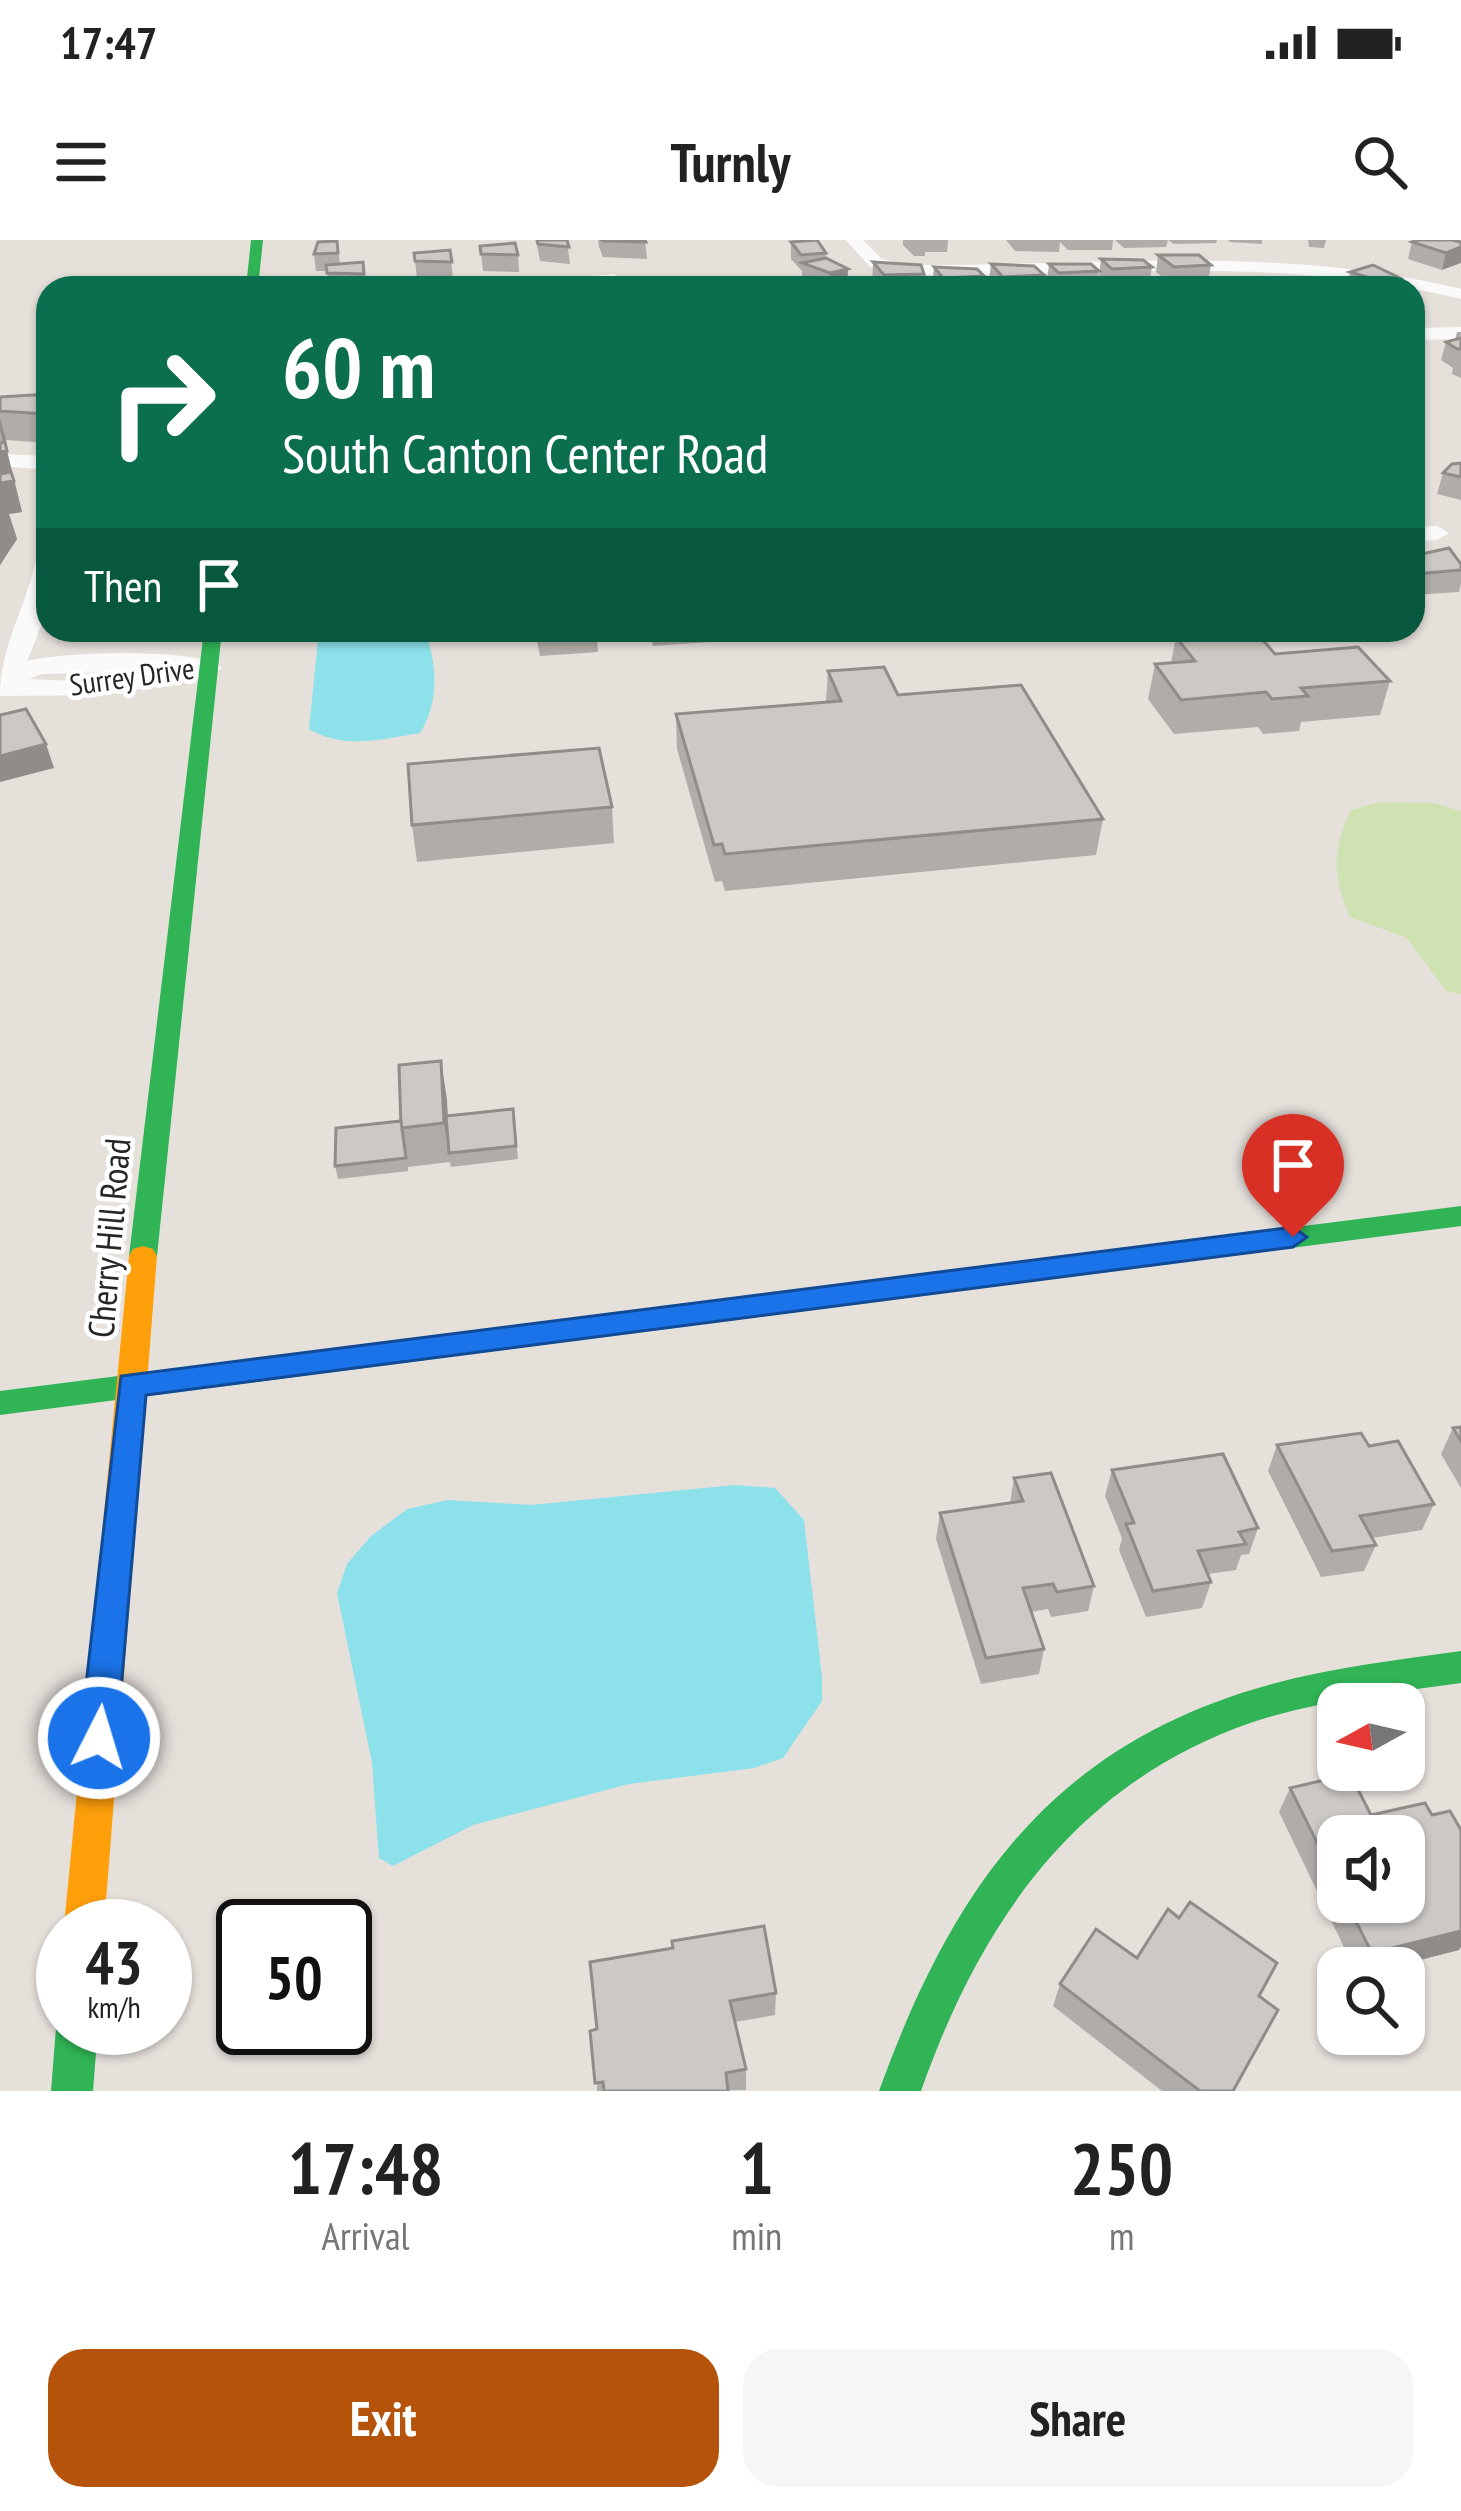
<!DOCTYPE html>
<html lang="en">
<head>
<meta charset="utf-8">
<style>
	body { margin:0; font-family:"PT Sans Narrow",sans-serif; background:#f6f6f6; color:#222; height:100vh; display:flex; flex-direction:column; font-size:45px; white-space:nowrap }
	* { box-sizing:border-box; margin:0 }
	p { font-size:39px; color:#767676 }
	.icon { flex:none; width:66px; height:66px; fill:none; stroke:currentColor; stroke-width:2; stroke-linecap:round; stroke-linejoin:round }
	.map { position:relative; height:1851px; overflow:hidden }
	.side { display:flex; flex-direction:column; background:#fff; flex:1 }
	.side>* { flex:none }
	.top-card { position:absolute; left:36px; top:36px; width:1389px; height:366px; border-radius:36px; box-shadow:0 3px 9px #0004; background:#0b6e4f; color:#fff; overflow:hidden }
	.needle { width:78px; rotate:262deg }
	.buttons { position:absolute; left:1317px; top:1443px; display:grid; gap:24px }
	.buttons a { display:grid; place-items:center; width:108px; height:108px; border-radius:24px; background:#fff; box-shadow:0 3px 9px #0004; font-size:60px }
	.speed { position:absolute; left:36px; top:1659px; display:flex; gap:24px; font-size:60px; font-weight:700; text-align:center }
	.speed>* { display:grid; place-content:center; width:156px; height:156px; border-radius:50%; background:#fff; box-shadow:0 3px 9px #0004; line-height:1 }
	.speed small { font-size:30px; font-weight:400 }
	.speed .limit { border:6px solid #111; border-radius:18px; background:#fff; color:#111 }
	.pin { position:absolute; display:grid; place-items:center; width:102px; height:102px; color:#fff; margin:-123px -51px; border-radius:50% 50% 50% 0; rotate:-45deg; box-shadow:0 0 12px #0007 }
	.pin .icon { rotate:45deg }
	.me { position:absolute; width:132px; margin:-66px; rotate:5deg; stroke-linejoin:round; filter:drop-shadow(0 0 9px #0008) }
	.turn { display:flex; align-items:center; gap:42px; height:252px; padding:0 48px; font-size:54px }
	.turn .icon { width:156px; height:156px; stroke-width:2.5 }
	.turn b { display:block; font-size:84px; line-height:102px }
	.then { display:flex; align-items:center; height:114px; padding:0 48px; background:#0003; gap:24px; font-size:45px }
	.eta { display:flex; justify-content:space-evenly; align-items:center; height:204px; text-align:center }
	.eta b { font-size:72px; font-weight:800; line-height:84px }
	.button { display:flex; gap:24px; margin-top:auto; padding:24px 48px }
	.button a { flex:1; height:138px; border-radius:36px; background:#b45309; color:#fff; font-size:48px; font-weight:800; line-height:138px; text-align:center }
	.button a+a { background:#f6f6f6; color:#222 }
	.status { display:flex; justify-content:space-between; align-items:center; height:84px; padding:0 60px; background:#fff; direction:ltr }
	.status svg { height:33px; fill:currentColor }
	header { display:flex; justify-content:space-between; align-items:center; height:156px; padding:0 48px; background:#fff; font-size:54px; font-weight:800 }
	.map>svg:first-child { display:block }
	.green { fill:#cee2b2 }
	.water { fill:#8ce1ea }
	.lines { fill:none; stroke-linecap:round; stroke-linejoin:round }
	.street { fill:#fbfafa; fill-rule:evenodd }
	.fast { fill:#30b455; fill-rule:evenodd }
	.slow { fill:#ff9f0a; fill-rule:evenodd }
	.wall { fill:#afaca9; fill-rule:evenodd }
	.shaded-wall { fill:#8f8c8a }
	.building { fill:#ccc8c5; stroke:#8f8c8a; stroke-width:3 }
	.route { fill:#1a73e8; stroke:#114b97; stroke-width:3 }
	.labels { text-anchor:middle; stroke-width:9; stroke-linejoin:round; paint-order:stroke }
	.far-street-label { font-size:30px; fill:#262626; stroke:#fff }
	.street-label { font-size:36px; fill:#262626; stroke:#fff }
</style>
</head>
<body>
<div class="status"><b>17:47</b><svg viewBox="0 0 49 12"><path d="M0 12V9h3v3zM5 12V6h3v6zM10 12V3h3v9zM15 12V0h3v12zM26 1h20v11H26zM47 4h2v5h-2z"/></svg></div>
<header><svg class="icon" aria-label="menu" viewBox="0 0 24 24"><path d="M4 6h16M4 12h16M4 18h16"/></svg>Turnly<svg class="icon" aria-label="search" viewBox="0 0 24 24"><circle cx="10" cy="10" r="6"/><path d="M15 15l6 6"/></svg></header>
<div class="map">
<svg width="1461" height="1851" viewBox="0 0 1461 1851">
	<rect width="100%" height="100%" fill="#e6e0db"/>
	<!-- green -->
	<path class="green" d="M1380 562 1434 563 1461 571V754L1446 751 1407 698 1350 677C1333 639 1332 608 1351 570Z"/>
	<!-- water -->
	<g class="water">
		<path d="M319 390H425C437 426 440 461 420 493 382 499 344 510 309 489Z"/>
		<polygon points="735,1245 775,1248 804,1280 822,1437 822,1461 783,1518 754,1528 629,1544 473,1585 393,1626 379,1618 372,1523 337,1353 347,1324 371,1296 407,1269 448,1260 531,1265"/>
	</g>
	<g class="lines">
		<!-- street -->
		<g class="street">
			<path d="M846 0H863L882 19 911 25C1096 26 1279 4 1461 49V59C1279 14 1096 37 911 35L870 27Z"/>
			<polygon points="616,34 610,43 485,48 494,43"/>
			<polygon points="1461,87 1461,99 1413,100 1413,88"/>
			<polygon points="0,214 48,216 48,230 0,226"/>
			<polygon points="1413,287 1437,286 1449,293 1437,300 1413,301"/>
			<path d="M48 314V369L27 421C59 412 201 407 222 428L209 436 104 455 0 456C0 408 25 368 36 321ZM151 431 74 441 29 439 42 434Z"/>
		</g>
		<!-- fast -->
		<g class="fast">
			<polygon points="251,0 263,0 258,48 246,48"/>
			<polygon points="204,390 222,390 157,1016 153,1023 133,1023 129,1016"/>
			<polygon points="1461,966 1461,986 0,1175 0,1151"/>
			<path d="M1461 1411V1443C1392 1453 1320 1460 1253 1482 1076 1543 981 1681 921 1851H879C953 1647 1052 1504 1272 1444 1334 1427 1398 1420 1461 1411Z"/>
			<polygon points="62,1773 63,1788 98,1788 93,1851 51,1851 56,1788"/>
		</g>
		<!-- slow -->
		<polygon class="slow" points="143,1006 153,1009 157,1016 104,1686 64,1686 129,1016 133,1009"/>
	</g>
	<!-- wall -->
	<g class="wall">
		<polygon points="536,0 567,0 570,24 540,21"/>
		<polygon points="598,0 645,0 647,19 603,17 599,7"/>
		<polygon points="903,0 948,0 947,12 925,12 925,16 914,16 903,5"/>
		<polygon points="1006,0 1113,0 1112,10 1068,10 1060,2 1059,12 1015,11"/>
		<polygon points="1115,0 1168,0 1166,7 1124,8"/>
		<polygon points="1168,0 1217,0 1216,3 1174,4"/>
		<polygon points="1228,0 1262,0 1262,4 1230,2"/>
		<polygon points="1308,0 1326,0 1324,8 1309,7"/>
		<polygon points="1452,0 1442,30 1408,19 1412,2"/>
		<polygon points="337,1 340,24 363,22 366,48 329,48 327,31 316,31 314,14"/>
		<polygon points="791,2 826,13 826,18 848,29 847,46 822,48 802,40 802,31 791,19"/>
		<polygon points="480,6 518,15 519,32 483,31"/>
		<polygon points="450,10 453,39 417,38 414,13"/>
		<polygon points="1158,15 1211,25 1208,42 1171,44 1156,32"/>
		<polygon points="1101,19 1152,27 1149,44 1109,46 1099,36"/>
		<polygon points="873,22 924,34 923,48 872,48"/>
		<polygon points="991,24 1044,35 1042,48 995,48 989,41"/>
		<polygon points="1049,24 1099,31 1096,48 1054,48 1047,41"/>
		<polygon points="934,27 984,36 983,48 935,48 932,45"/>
		<polygon points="1350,32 1397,48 1347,48"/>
		<polygon points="1457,92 1461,92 1461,138 1452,134 1453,128 1441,120 1446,102 1455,100"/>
		<polygon points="48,154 48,203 6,200 5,203 22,272 9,274 17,299 0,325 0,157"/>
		<polygon points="1461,223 1461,260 1437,254 1443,233"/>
		<polygon points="1413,316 1461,324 1461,344 1459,352 1413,355"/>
		<polygon points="535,390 603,390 603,400 597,400 598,412 540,416"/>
		<polygon points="648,390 714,390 710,391 710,402 653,406"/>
		<polygon points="762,390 822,390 822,394 766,398"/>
		<polygon points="1176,397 1275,414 1390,441 1380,475 1301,482 1299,491 1263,494 1258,487 1174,494 1148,459 1155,424 1171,423"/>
		<polygon points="828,431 898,455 1103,579 1096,615 725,651 722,641 715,642 677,509 676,474 826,462"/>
		<polygon points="612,567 614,603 417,622 412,585"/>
		<polygon points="441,821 448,876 513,869 518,919 451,927 450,922 408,927 408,931 338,939 335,926 401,881"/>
		<polygon points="1461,1184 1461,1248 1441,1214 1453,1188 1460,1187"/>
		<polygon points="1277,1205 1369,1206 1434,1264 1422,1290 1372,1298 1376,1305 1364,1331 1321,1337 1268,1231"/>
		<polygon points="1112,1230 1258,1288 1249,1314 1241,1315 1236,1330 1208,1334 1211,1342 1202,1368 1146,1377 1119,1310 1122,1298 1105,1256"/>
		<polygon points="1014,1238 1094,1346 1088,1371 1051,1377 1048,1369 1031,1372 1044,1409 1039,1434 981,1444 936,1299 940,1273 1010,1263"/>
		<path d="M1290 1548 1371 1575 1459 1710 1388 1728H1354L1279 1572ZM1338 1596 1404 1662H1338Z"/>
		<polygon points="1137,1718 1259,1756 1233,1851 1162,1851 1053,1766 1060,1744"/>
		<polygon points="590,1722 776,1753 775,1775 735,1782 746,1829 746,1850 597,1851 597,1789"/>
	</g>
	<!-- shaded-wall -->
	<g class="shaded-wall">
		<polygon points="1461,7 1461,23 1442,30 1446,13"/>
		<polygon points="848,29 847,46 830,48 830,33"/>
		<polygon points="1400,38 1397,48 1381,48 1383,42"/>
		<polygon points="0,178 6,200 4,205 0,190"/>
		<polygon points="7,211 22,272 9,274 17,299 0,325 0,212"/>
		<polygon points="46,504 54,528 0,542 0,516"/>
		<polygon points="441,821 447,859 449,913 444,883"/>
		<polygon points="1461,1691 1461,1707 1459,1710 1388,1728 1362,1728 1372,1713"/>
	</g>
	<!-- building -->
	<g class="building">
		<polygon points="537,0 567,0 569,7 538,4"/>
		<polygon points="602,0 645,0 646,2 603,1"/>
		<polygon points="817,0 826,13 801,15 791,2"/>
		<polygon points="1418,0 1452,0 1461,2 1461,7 1446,13 1412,2"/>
		<polygon points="337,1 338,13 314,14 318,2"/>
		<polygon points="515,3 518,15 481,14 480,6"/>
		<polygon points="450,10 452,22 415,21 414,13"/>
		<polygon points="1158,15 1199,15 1211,25 1174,27"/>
		<polygon points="826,18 848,29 830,33 802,23"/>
		<polygon points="1101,19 1143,20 1152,27 1112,29"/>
		<polygon points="363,22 364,34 327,33 326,25"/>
		<polygon points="873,22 921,25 924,34 884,35"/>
		<polygon points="991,24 1034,26 1044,35 1003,37"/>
		<polygon points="1049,24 1091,24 1099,31 1059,33"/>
		<polygon points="1373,25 1400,38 1383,42 1350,32"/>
		<polygon points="934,27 977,29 984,36 943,38"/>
		<polygon points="605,41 608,48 570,48"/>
		<polygon points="1461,98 1461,109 1457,109 1446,102"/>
		<polygon points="48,154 48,168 46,174 0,171 0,157"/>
		<polygon points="5,202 7,211 0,212 0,203"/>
		<polygon points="1461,223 1461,237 1443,233 1452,224"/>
		<polygon points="11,232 14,241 0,243 0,234"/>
		<polygon points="1449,308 1461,324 1461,330 1413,334 1413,316"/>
		<polygon points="537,390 582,390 538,393"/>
		<polygon points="1255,391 1275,414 1358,407 1390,441 1301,448 1308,456 1272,459 1266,452 1181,460 1155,424 1195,421 1176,397"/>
		<polygon points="884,427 898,455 1021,445 1103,579 725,614 722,604 714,605 676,474 841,461 828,431"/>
		<polygon points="26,469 46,504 0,516 0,475"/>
		<polygon points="599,508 612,567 412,585 408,524"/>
		<polygon points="441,821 444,883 401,888 399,825"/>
		<polygon points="513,869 516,906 449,913 446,876"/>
		<polygon points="401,881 406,918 335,926 336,888"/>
		<polygon points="1461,1187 1461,1201 1453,1188"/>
		<polygon points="1361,1193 1369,1206 1398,1201 1434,1264 1360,1276 1376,1305 1332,1311 1277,1205"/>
		<polygon points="1223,1214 1258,1288 1239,1292 1246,1304 1198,1311 1211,1342 1153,1351 1126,1284 1134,1283 1112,1230"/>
		<polygon points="1051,1233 1094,1346 1057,1352 1053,1344 1023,1348 1044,1409 986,1418 940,1273 1023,1261 1014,1238"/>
		<polygon points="1350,1534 1371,1575 1425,1563 1432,1575 1450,1571 1461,1590 1461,1691 1372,1713 1346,1662 1404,1662 1404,1596 1338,1596 1338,1645 1290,1548"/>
		<polygon points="1190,1662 1277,1723 1259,1756 1278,1770 1233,1851 1200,1851 1060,1744 1096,1689 1137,1718 1168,1669 1179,1678"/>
		<polygon points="764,1686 776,1753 730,1761 746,1829 726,1833 728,1851 604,1851 603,1842 595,1843 590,1791 597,1789 590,1722 673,1708 672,1701"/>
	</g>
	<!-- route -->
	<polygon class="route" points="1293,987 1307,997 1293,1007 146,1155 117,1498 112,1511 99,1516 86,1511 80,1498 121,1136"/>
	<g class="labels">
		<!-- far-street labels -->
		<g class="far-street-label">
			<text transform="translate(132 437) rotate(-8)" y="10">Surrey Drive</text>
		</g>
		<!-- street labels -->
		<g class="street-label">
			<text transform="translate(109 998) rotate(-85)" y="13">Cherry Hill Road</text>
		</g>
	</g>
</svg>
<div class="buttons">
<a><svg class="needle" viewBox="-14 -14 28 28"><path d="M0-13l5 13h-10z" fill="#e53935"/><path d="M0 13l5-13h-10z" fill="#767676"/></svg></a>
<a><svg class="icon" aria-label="sound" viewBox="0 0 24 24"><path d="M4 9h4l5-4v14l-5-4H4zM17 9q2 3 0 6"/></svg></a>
<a><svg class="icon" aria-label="search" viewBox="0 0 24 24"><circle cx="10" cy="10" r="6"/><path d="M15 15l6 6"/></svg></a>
</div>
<div class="speed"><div>43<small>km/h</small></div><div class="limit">50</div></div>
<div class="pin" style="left:1293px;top:997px;background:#d93025"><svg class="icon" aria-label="arrive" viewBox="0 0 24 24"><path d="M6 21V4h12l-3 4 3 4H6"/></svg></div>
<svg class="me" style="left:99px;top:1498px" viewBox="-20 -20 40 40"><circle r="17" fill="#1a73e8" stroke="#fff" stroke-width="3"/><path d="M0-11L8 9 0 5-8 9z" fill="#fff"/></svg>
<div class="top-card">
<div class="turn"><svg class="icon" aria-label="right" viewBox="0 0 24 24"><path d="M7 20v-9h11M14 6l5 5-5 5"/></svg><div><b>60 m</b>South Canton Center Road</div></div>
<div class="then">Then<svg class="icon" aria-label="arrive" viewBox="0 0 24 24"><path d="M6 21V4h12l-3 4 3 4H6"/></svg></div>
</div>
</div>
<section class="side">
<div class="eta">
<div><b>17:48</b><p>Arrival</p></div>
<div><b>1</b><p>min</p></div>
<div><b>250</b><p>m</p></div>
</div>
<div class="button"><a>Exit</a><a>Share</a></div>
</section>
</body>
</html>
